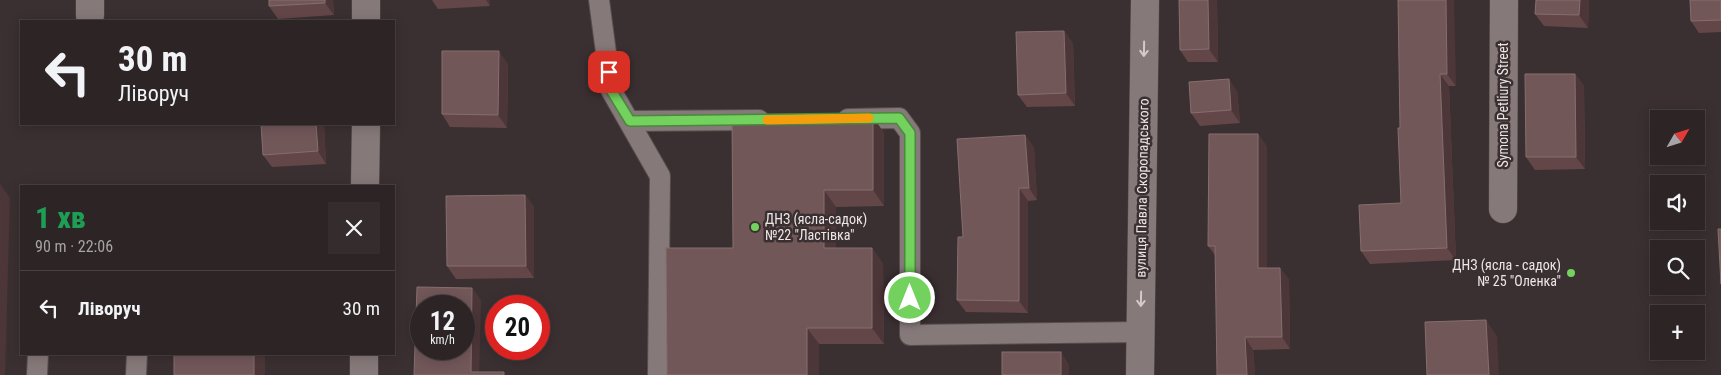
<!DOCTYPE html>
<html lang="uk">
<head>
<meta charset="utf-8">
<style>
	body { margin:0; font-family:"Roboto Condensed",sans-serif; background:#342c2d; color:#f1f3f6; height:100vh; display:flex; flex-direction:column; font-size:19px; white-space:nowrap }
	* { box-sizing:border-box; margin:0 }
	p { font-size:16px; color:#a6a4a7 }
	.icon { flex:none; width:28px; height:28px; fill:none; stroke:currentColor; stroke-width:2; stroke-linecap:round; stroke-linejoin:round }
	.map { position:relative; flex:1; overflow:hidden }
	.sheet { position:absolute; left:20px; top:185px; width:375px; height:170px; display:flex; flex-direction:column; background:#2c2425; border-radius:0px; box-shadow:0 2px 12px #0003,0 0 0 1px #484142 }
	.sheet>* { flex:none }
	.guide { position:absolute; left:20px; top:20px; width:375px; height:105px; border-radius:0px; box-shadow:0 2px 12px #0003,0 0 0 1px #484142; background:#2c2425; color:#f1f3f6; overflow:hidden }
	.needle { width:32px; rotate:51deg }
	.buttons { position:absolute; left:1650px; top:110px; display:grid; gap:10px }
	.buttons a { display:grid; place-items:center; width:55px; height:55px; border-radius:0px; background:#2c2425; box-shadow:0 2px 12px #0003,0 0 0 1px #484142; font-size:25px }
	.speed { position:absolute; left:410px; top:295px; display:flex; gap:10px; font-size:25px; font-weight:700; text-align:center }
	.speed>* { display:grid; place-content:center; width:65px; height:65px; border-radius:50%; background:#2c2425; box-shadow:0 2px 12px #0003,0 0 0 1px #484142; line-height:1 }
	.speed small { font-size:12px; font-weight:400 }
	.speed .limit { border:8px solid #d22; background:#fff; color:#111 }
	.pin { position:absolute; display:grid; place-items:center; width:42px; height:42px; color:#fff; margin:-21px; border-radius:10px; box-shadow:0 2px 8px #0006 }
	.me { position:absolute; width:55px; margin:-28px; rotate:0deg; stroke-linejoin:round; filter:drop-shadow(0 0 4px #0008) }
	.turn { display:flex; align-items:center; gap:18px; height:105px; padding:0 15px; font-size:22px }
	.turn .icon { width:65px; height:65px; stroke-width:2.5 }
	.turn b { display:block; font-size:35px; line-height:42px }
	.round { display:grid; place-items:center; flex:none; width:52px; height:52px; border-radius:0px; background:#342c2d }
	.summary { display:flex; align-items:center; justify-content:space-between; height:85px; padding:0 15px }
	h1 { font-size:30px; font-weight:800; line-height:38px; color:#1e9e55 }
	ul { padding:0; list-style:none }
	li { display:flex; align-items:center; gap:15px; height:75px; padding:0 15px; border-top:1px solid #484142 }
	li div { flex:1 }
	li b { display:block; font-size:19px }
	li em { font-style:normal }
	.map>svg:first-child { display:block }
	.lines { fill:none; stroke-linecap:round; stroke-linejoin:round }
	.service-casing { stroke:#574e4e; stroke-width:22 }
	.minor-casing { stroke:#574e4e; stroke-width:29 }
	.tertiary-casing { stroke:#574e4e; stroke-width:29 }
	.service { stroke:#867979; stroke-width:20 }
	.minor { stroke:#867979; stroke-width:28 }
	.tertiary { stroke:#867979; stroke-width:28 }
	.wall { fill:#634648 }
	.shaded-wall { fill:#4d3638 }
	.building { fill:#725759; stroke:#856e6f; fill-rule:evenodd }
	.oneway { stroke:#d3cbcb }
	.route-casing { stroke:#4a883c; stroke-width:12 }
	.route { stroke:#72d25d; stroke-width:9 }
	.slow { stroke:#f59e0b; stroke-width:9 }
	.poi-dot { fill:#72d25d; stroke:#3b3031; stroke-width:2 }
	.labels { text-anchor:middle; stroke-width:5; stroke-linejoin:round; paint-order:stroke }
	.street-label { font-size:14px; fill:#ede6e6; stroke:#3b3031 }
	.poi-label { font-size:14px; fill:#ede6e6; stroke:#3b3031; text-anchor:start }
</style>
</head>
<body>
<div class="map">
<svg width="1721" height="375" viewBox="0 0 1721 375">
	<rect width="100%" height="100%" fill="#3b3031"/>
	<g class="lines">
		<defs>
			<g id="service">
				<polyline points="599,0 611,90 660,176 658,375"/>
				<polyline points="848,119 899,118 910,133 910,335 1141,332"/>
				<polyline points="630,121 759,120"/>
				<polyline points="37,375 38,354"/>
				<polyline points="136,375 137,354"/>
			</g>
			<g id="minor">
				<polyline points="90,15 90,0"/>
				<polyline points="366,21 366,0"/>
				<polyline points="365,186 366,124"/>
				<polyline points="1503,209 1504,0"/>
				<polyline points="364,375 364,354"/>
			</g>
			<polyline id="tertiary" points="1140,375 1145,0"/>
		</defs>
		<!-- service casing -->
		<use href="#service" class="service-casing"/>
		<!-- minor casing -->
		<use href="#minor" class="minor-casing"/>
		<!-- tertiary casing -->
		<use href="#tertiary" class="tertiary-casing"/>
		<!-- service -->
		<use href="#service" class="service"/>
		<!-- minor -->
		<use href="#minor" class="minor"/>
		<!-- tertiary -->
		<use href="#tertiary" class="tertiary"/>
	</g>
	<!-- wall -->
	<g class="wall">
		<polygon points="333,0 334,15 278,19 269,6"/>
		<polygon points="432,0 490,0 490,6 438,9"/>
		<polygon points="1179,0 1217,0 1218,62 1188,62 1180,50"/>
		<polygon points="1398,0 1456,86 1449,86 1456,260 1370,264 1361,251 1401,203 1400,128"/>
		<polygon points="1536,0 1589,0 1588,28 1544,26 1535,14"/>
		<polygon points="1721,0 1721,32 1699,33 1691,21"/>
		<polygon points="1073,43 1075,106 1027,107 1018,95"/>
		<polygon points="508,64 507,128 450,127 442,114"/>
		<polygon points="1575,74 1584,86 1585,169 1535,170 1526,157"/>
		<polygon points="1237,91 1240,123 1200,126 1191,113"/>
		<polygon points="873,117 884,133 884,206 836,207 836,248 872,248 883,264 884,344 819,344 733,248"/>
		<polygon points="324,124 326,164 272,167 263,155"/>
		<polygon points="1258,134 1267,147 1267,268 1280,268 1289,280 1290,349 1253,350 1255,375 1215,255 1208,246"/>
		<polygon points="1025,135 1034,148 1037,200 1028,201 1028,313 966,312 957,300"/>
		<polygon points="525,195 534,207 534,278 456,279 447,266"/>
	</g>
	<!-- shaded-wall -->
	<g class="shaded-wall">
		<polygon points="325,0 333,0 334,15 325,3"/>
		<polygon points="486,0 490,0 490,6"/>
		<polygon points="1208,0 1217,0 1218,62 1209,49"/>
		<polygon points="1446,0 1454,0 1456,86 1447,74"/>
		<polygon points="1580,0 1589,0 1588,28 1579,15"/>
		<polygon points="1064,31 1073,43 1075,106 1066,93"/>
		<polygon points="499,51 508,64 507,128 498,115"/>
		<polygon points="1440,74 1449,86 1456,260 1447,248"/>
		<polygon points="1575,74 1584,86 1585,169 1576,157"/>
		<polygon points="1229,79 1237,91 1240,123 1231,110"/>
		<polygon points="873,117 884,133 884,206 873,190"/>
		<polygon points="316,124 324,124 326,164 318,151"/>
		<polygon points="1258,134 1267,147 1267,281 1258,268"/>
		<polygon points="1025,135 1034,148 1037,200 1029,188"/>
		<polygon points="0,184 10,198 5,375 0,375"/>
		<polygon points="1019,188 1028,201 1028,313 1019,301"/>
		<polygon points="824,190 836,207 836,264 824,248"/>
		<polygon points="525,195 534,207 534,278 526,266"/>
		<polygon points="872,248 883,264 884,344 872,328"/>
		<polygon points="1280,268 1289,280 1290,349 1282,337"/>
		<polygon points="472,288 481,300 479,375 471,372"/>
		<polygon points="1486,320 1497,336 1499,375 1489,375"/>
		<polygon points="807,328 819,344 819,375 807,375"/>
		<polygon points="1245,337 1253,350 1255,375 1247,375"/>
		<polygon points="1061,352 1069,365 1069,375 1061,375"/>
		<rect x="254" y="354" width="11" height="21"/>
	</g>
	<!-- building -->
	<g class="building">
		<polygon points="269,0 325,0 325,3 269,6"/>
		<polygon points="1179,0 1208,0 1209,49 1180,50"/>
		<polygon points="1398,0 1446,0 1447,74 1440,74 1447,248 1361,251 1359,205 1401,203 1398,128 1400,128"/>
		<polygon points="1536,0 1580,0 1579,15 1535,14"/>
		<polygon points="1690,0 1721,0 1721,20 1691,21"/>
		<polygon points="1064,31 1066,93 1018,95 1016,32"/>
		<polygon points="442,51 499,51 498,115 442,114"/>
		<polygon points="1525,74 1575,74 1576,157 1526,157"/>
		<polygon points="1229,79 1231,110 1191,113 1189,82"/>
		<polygon points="732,117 873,117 873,190 824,190 824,248 872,248 872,328 807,328 807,375 667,375 666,248 733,248"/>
		<polygon points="261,124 316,124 318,151 263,155"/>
		<polygon points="1209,134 1258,134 1258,268 1280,268 1282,337 1245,337 1247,375 1217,375 1215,246 1208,246"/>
		<polygon points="1025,135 1029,188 1019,188 1019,301 957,300 958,237 963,237 957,139"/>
		<polygon points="174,185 254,186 174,186"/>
		<polygon points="525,195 526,266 447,266 446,196"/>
		<polygon points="1718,229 1721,229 1721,284"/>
		<path d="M417 287 472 288 471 372H504V375H414ZM421 306H464V349H421Z"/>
		<polygon points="1486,320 1489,375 1427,375 1425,322"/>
		<rect x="1002" y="352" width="59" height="23"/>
		<rect x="174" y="354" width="80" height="21"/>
	</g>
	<!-- one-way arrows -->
	<defs><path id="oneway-shaft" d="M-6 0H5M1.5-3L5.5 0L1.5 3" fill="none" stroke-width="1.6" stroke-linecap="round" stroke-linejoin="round" transform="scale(1.25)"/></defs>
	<g class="oneway">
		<use href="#oneway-shaft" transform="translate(1144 49) rotate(91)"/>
		<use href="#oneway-shaft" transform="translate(1141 299) rotate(91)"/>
	</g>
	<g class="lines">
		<defs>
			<polyline id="route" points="609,72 611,90 630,121 899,118 910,133 910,298"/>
		</defs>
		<!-- route casing -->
		<use href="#route" class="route-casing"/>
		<!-- route -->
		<use href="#route" class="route"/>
		<!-- slow -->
		<polyline class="slow" points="767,120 869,118"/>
	</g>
	<!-- markers -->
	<g class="poi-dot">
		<circle cx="755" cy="227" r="5"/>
		<circle cx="1571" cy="273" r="5"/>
	</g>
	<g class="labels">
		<!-- street labels -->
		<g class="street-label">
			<text transform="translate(1503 105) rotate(-90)" y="5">Symona Petliury Street</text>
			<text transform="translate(1142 188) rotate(-89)" y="5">вулиця Павла Скоропадського</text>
		</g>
		<!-- poi labels -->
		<g class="poi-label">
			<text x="765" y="224">ДНЗ (ясла-садок)<tspan x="765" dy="16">№22 "Ластівка"</tspan></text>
			<text x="1561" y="270" text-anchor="end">ДНЗ (ясла - садок)<tspan x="1561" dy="16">№ 25 "Оленка"</tspan></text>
		</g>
	</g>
</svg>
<div class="buttons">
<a><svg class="needle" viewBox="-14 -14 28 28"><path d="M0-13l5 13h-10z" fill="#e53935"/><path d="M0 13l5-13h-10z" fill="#a6a4a7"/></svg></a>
<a><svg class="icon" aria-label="sound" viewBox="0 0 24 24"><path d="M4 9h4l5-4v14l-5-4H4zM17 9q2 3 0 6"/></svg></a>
<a><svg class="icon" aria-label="search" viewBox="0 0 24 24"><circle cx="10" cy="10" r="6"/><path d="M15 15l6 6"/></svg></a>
<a>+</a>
</div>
<div class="speed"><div>12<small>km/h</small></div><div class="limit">20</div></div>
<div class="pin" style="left:609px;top:72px;background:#d93025"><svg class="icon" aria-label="arrive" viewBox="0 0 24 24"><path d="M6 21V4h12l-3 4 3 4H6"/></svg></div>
<svg class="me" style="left:910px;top:298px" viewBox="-20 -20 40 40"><circle r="17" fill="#72d25d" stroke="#fff" stroke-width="3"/><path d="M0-11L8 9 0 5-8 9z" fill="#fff"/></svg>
<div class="guide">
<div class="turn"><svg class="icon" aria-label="left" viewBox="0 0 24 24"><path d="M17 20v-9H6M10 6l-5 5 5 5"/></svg><div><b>30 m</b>Ліворуч</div></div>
</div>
<section class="sheet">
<div class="summary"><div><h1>1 хв</h1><p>90 m · 22:06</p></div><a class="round"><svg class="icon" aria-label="close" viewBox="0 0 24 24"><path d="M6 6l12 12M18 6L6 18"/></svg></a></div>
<ul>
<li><svg class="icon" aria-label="left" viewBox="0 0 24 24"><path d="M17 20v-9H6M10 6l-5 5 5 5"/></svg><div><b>Ліворуч</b></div><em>30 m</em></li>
</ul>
</section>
</div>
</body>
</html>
